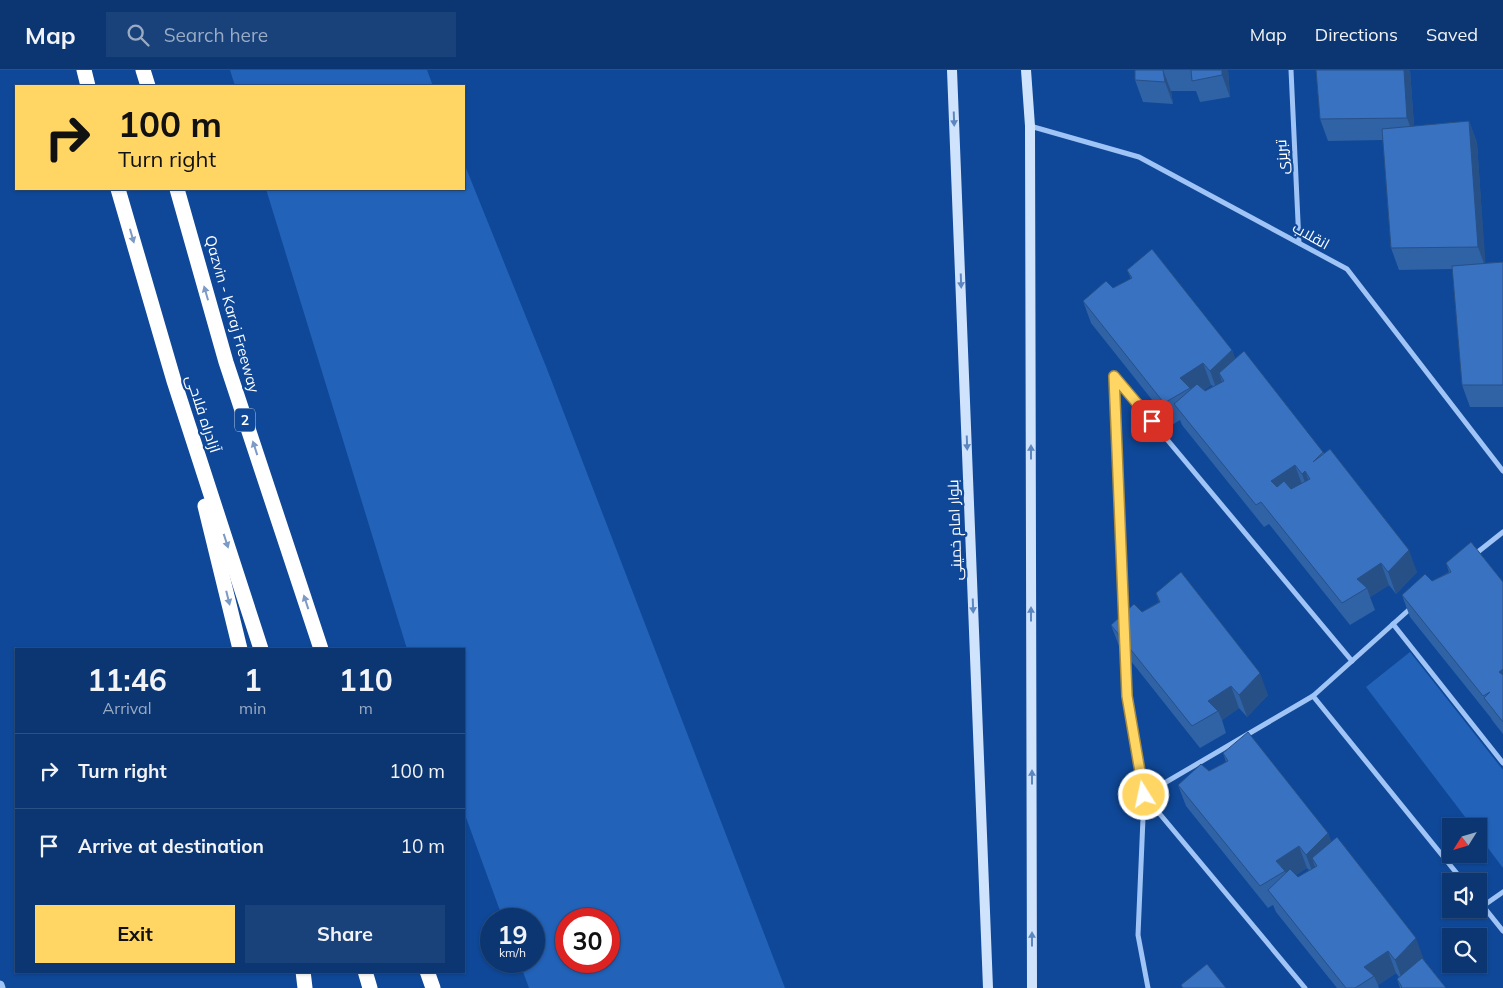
<!DOCTYPE html>
<html lang="en">
<head>
<meta charset="utf-8">
<style>
	body { margin:0; font-family:Mulish,Cairo,sans-serif; background:#19417a; color:#f1f3f6; height:100vh; display:flex; flex-direction:column; font-size:19px; white-space:nowrap }
	* { box-sizing:border-box; margin:0 }
	p { font-size:16px; color:#9aabc4 }
	.icon { flex:none; width:28px; height:28px; fill:none; stroke:currentColor; stroke-width:2; stroke-linecap:round; stroke-linejoin:round }
	.map { position:relative; flex:1; overflow:hidden }
	.details { position:absolute; left:15px; top:578px; width:450px; height:325px; display:flex; flex-direction:column; background:#0b3672; border-radius:0px; box-shadow:0 1px 4px #0004,0 0 0 1px #2b5084 }
	.details>* { flex:none }
	.top-card { position:absolute; left:15px; top:15px; width:450px; height:105px; border-radius:0px; box-shadow:0 1px 4px #0004,0 0 0 1px #2b5084; background:#ffd664; color:#111; overflow:hidden }
	.needle { width:32px; rotate:233deg }
	.tools { position:absolute; left:1442px; top:748px; display:grid; gap:10px }
	.tools a { display:grid; place-items:center; width:45px; height:45px; border-radius:0px; background:#0b3672; box-shadow:0 1px 4px #0004,0 0 0 1px #2b5084; font-size:25px }
	.speed { position:absolute; left:480px; top:838px; display:flex; gap:10px; font-size:25px; font-weight:700; text-align:center }
	.speed>* { display:grid; place-content:center; width:65px; height:65px; border-radius:50%; background:#0b3672; box-shadow:0 1px 4px #0004,0 0 0 1px #2b5084; line-height:1 }
	.speed small { font-size:12px; font-weight:400 }
	.speed .limit { border:8px solid #d22; background:#fff; color:#111 }
	.pin { position:absolute; display:grid; place-items:center; width:42px; height:42px; color:#fff; margin:-21px; border-radius:10px; box-shadow:0 2px 8px #0006 }
	.me { position:absolute; width:55px; margin:-28px; rotate:350deg; stroke-linejoin:round; filter:drop-shadow(0 0 4px #0008) }
	.turn { display:flex; align-items:center; gap:18px; height:105px; padding:0 20px; font-size:22px }
	.turn .icon { width:65px; height:65px; stroke-width:2.5 }
	.turn b { display:block; font-size:35px; line-height:42px }
	.eta { display:flex; justify-content:space-evenly; align-items:center; height:85px; text-align:center }
	.eta b { font-size:30px; font-weight:700; line-height:35px }
	.action { display:flex; gap:10px; margin-top:auto; padding:10px 20px }
	.action a { flex:1; height:58px; border-radius:0px; background:#ffd664; color:#111; font-size:20px; font-weight:700; line-height:58px; text-align:center }
	.action a+a { background:#19417a; color:#f1f3f6 }
	ul { padding:0; list-style:none }
	li { display:flex; align-items:center; gap:15px; height:75px; padding:0 20px; border-top:1px solid #2b5084 }
	li div { flex:1 }
	li b { display:block; font-size:19px }
	li em { font-style:normal }
	header { display:flex; align-items:center; gap:30px; box-sizing:border-box; height:70px; padding:0 25px; background:#0b3672; border-bottom:1px solid #2b5084 }
	header strong { font-size:24px }
	nav { display:flex; gap:28px; margin-inline-start:auto; font-size:18px }
	.search { width:350px; height:45px; background:#19417a; display:flex; align-items:center; gap:12px; box-sizing:border-box; padding:0 18px; border-radius:0px; color:#9aabc4; font-size:19px }
	.map>svg:first-child { display:block }
	.green { fill:#2262b8; fill-rule:evenodd }
	.lines { fill:none; stroke-linecap:round; stroke-linejoin:round }
	.minor { stroke:#a0c4f5; stroke-width:5 }
	.tertiary { stroke:#a0c4f5; stroke-width:9 }
	.secondary { stroke:#d0e3fd; stroke-width:10 }
	.motorway { stroke:#fff; stroke-width:15 }
	.wall { fill:#3062a6; fill-rule:evenodd }
	.shaded-wall { fill:#275087 }
	.building { fill:#3872c1; stroke:#275087; fill-rule:evenodd }
	.oneway { fill:#5c86c0 }
	.oneway2 { fill:#7b9ac6 }
	.route-casing { stroke:#a68b41; stroke-width:12 }
	.route { stroke:#ffd664; stroke-width:9 }
	.labels { text-anchor:middle; stroke-width:4.5; stroke-linejoin:round; paint-order:stroke }
	.shield { fill:#0f4898; stroke:#b7c8e0; stroke-width:1 }
	.shield-label { font-size:14px; font-weight:bold; fill:#fff }
	.street-label { font-size:15px; fill:#fff; stroke:#0f4898 }
</style>
</head>
<body>
<header>
<strong>Map</strong>
<div class="search"><svg class="icon" aria-label="search" viewBox="0 0 24 24"><circle cx="10" cy="10" r="6"/><path d="M15 15l6 6"/></svg>Search here</div>
<nav><a>Map</a><a>Directions</a><a>Saved</a></nav>
</header>
<div class="map">
<svg width="1503" height="918" viewBox="0 0 1503 918">
	<rect width="100%" height="100%" fill="#0f4898"/>
	<!-- green -->
	<g class="green">
		<polygon points="230,0 427,0 433,16 235,16"/>
		<path d="M464 93 547 299 785 918H529L519 891H534V849H503L464 742V579H407L266 119H464ZM566 849H609V891H566Z"/>
		<polygon points="1410,582 1503,700 1503,798 1479,766 1479,756 1472,756 1366,617"/>
	</g>
	<g class="lines">
		<!-- minor -->
		<g class="minor">
			<polyline points="1291,0 1299,173"/>
			<polyline points="1030,56 1139,87 1347,199 1503,401"/>
			<polyline points="1114,306 1124,550"/>
			<polyline points="1114,306 1352,591"/>
			<polyline points="1474,485 1503,462"/>
			<polyline points="1393,554 1503,693"/>
			<polyline points="1125,578 1127,626 1144,725 1305,918"/>
			<polyline points="1313,626 1463,811"/>
			<polyline points="1479,831 1503,861"/>
			<polyline points="1483,836 1503,822"/>
			<polyline points="1148,918 1138,865 1144,725 1313,626 1412,537"/>
		</g>
		<!-- tertiary -->
		<polyline class="tertiary" points="0,915 1,918"/>
		<!-- secondary -->
		<g class="secondary">
			<polyline points="952,0 988,918"/>
			<polyline points="1026,0 1030,56 1032,918"/>
		</g>
		<!-- motorway -->
		<g class="motorway">
			<polyline points="84,0 88,16"/>
			<polyline points="143,0 148,16"/>
			<polyline points="118,119 174,311 261,579"/>
			<polyline points="177,119 226,292 321,579"/>
			<polyline points="205,436 240,579"/>
			<polyline points="303,901 305,918"/>
			<polyline points="365,901 370,918"/>
			<polyline points="427,901 433,918"/>
		</g>
	</g>
	<!-- wall -->
	<g class="wall">
		<polygon points="1135,0 1228,0 1230,27 1200,32 1196,21 1171,21 1173,34 1143,32 1135,10"/>
		<polygon points="1410,0 1414,56 1469,51 1477,73 1485,193 1503,192 1503,337 1470,337 1462,315 1453,199 1399,200 1391,178 1383,70 1328,71 1320,49"/>
		<path d="M1127 200 1232 280 1235 289 1323 382 1417 502 1396 524 1389 515 1370 527 1375 540 1350 555 1269 454 1264 457 1182 355 1180 350 1172 355 1091 253 1083 231 1113 218 1131 209ZM1211 315 1213 316 1205 321 1204 320Z"/>
		<polygon points="1446,493 1503,512 1503,664 1492,650 1491,648 1410,547 1402,525 1432,511 1449,502"/>
		<polygon points="1156,523 1268,625 1247,647 1239,638 1222,650 1226,663 1200,678 1119,576 1111,555 1142,542 1159,532"/>
		<path d="M1223 683 1328 763 1331 772 1446 918H1400L1397 909 1399 907 1396 903 1378 915 1379 918H1337L1276 842 1273 835 1268 838 1186 736 1178 715 1209 701 1226 692ZM1307 798 1309 800 1298 807 1296 805Z"/>
	</g>
	<!-- shaded-wall -->
	<g class="shaded-wall">
		<polygon points="1163,0 1171,21 1173,34 1165,12"/>
		<polygon points="1222,0 1228,0 1230,27 1222,5"/>
		<polygon points="1404,0 1410,0 1415,69 1407,48"/>
		<polygon points="1469,51 1477,73 1486,199 1478,177"/>
		<polygon points="1232,280 1240,302 1224,311 1219,303 1224,317 1218,323 1210,301"/>
		<polygon points="1203,293 1211,315 1193,327 1190,318 1180,308"/>
		<polygon points="1295,395 1303,417 1279,433 1271,411"/>
		<polygon points="1305,401 1313,422 1310,426 1302,404"/>
		<polygon points="1409,480 1417,502 1396,524 1388,502"/>
		<polygon points="1381,493 1389,515 1370,527 1367,518 1357,509"/>
		<polygon points="1503,599 1503,612 1499,602"/>
		<polygon points="1260,603 1268,625 1247,647 1239,625"/>
		<polygon points="1231,616 1239,638 1222,650 1218,641 1208,631"/>
		<polygon points="1328,763 1336,785 1317,796 1312,788 1317,803 1314,806 1306,785"/>
		<polygon points="1299,776 1307,798 1289,810 1285,801 1276,791"/>
		<polygon points="1416,868 1424,890 1403,912 1395,890"/>
		<polygon points="1388,881 1396,903 1378,915 1374,906 1364,897"/>
	</g>
	<!-- building -->
	<g class="building">
		<polygon points="1135,0 1163,0 1165,12 1135,10"/>
		<polygon points="1191,0 1222,0 1222,5 1192,11"/>
		<polygon points="1316,0 1404,0 1407,48 1320,49"/>
		<polygon points="1469,51 1478,177 1391,178 1382,59"/>
		<polygon points="1152,179 1232,280 1210,301 1203,293 1180,308 1190,318 1164,333 1083,231 1106,211 1113,218 1132,208 1127,200"/>
		<polygon points="1503,192 1503,315 1462,315 1452,196"/>
		<path d="M1244 281 1323 382 1313 392 1330 379 1409 480 1388 502 1381 493 1357 509 1367 518 1342 533 1261 432 1256 435 1174 334 1197 314 1205 321 1224 311 1219 303ZM1295 395 1302 404 1305 401 1310 409 1291 419 1284 411 1277 417 1271 411Z"/>
		<polygon points="1471,472 1503,512 1503,599 1499,602 1503,605 1503,652 1484,628 1490,622 1483,626 1402,525 1425,504 1432,511 1451,502 1446,493"/>
		<polygon points="1181,502 1260,603 1239,625 1231,616 1208,631 1218,641 1192,656 1111,555 1134,534 1142,542 1160,532 1156,523"/>
		<polygon points="1248,662 1328,763 1306,785 1299,776 1276,791 1285,801 1260,816 1178,715 1201,694 1209,701 1228,691 1223,683"/>
		<polygon points="1337,767 1416,868 1395,890 1388,881 1364,897 1374,906 1355,918 1346,918 1268,820 1290,799 1298,807 1317,796 1312,788"/>
		<polygon points="1422,888 1446,918 1401,918 1402,917 1397,909"/>
		<polygon points="1207,894 1226,918 1183,918 1181,915"/>
	</g>
	<!-- one-way arrows -->
	<defs><path id="oneway-solid" d="M-6-.8H1V-3.2L6.5 0L1 3.2V.8H-6Z" transform="scale(1.25)"/></defs>
	<g class="oneway">
		<use href="#oneway-solid" transform="translate(954 49) rotate(88)"/>
		<use href="#oneway-solid" transform="translate(961 211) rotate(88)"/>
		<use href="#oneway-solid" transform="translate(967 373) rotate(88)"/>
		<use href="#oneway-solid" transform="translate(1031 382) rotate(-90)"/>
		<use href="#oneway-solid" transform="translate(973 536) rotate(88)"/>
		<use href="#oneway-solid" transform="translate(1031 544) rotate(-90)"/>
		<use href="#oneway-solid" transform="translate(1032 707) rotate(-90)"/>
		<use href="#oneway-solid" transform="translate(1032 869) rotate(-90)"/>
	</g>
	<g class="oneway2">
		<use href="#oneway-solid" transform="translate(132 166) rotate(74)"/>
		<use href="#oneway-solid" transform="translate(206 223) rotate(-106)"/>
		<use href="#oneway-solid" transform="translate(255 378) rotate(-108)"/>
		<use href="#oneway-solid" transform="translate(226 471) rotate(72)"/>
		<use href="#oneway-solid" transform="translate(228 528) rotate(76)"/>
		<use href="#oneway-solid" transform="translate(306 532) rotate(-108)"/>
	</g>
	<g class="lines">
		<defs>
			<polyline id="route" points="1144,725 1127,626 1114,306 1152,351"/>
		</defs>
		<!-- route casing -->
		<use href="#route" class="route-casing"/>
		<!-- route -->
		<use href="#route" class="route"/>
	</g>
	<g class="labels">
		<!-- shield labels -->
		<rect class="shield" x="235" y="338.5" width="20" height="23" rx="4"/>
		<g class="shield-label">
			<text x="245" y="355">2</text>
		</g>
		<!-- street labels -->
		<g class="street-label">
			<text transform="translate(1282 87) rotate(-93)" y="5">تبریزی</text>
			<text transform="translate(1311 166) rotate(29)" y="5">انقلاب</text>
			<text transform="translate(232 244) rotate(74)" y="5">Qazvin - Karaj Freeway</text>
			<text transform="translate(203 344) rotate(72)" y="5">آزادراه فلاحی</text>
			<text transform="translate(955 460) rotate(-92)" y="5">بلوار امام خمینی</text>
		</g>
	</g>
</svg>
<div class="tools">
<a><svg class="needle" viewBox="-14 -14 28 28"><path d="M0-13l5 13h-10z" fill="#e53935"/><path d="M0 13l5-13h-10z" fill="#9aabc4"/></svg></a>
<a><svg class="icon" aria-label="sound" viewBox="0 0 24 24"><path d="M4 9h4l5-4v14l-5-4H4zM17 9q2 3 0 6"/></svg></a>
<a><svg class="icon" aria-label="search" viewBox="0 0 24 24"><circle cx="10" cy="10" r="6"/><path d="M15 15l6 6"/></svg></a>
</div>
<div class="speed"><div>19<small>km/h</small></div><div class="limit">30</div></div>
<div class="pin" style="left:1152px;top:351px;background:#d93025"><svg class="icon" aria-label="arrive" viewBox="0 0 24 24"><path d="M6 21V4h12l-3 4 3 4H6"/></svg></div>
<svg class="me" style="left:1144px;top:725px" viewBox="-20 -20 40 40"><circle r="17" fill="#ffd664" stroke="#fff" stroke-width="3"/><path d="M0-11L8 9 0 5-8 9z" fill="#fff"/></svg>
<div class="top-card">
<div class="turn"><svg class="icon" aria-label="right" viewBox="0 0 24 24"><path d="M7 20v-9h11M14 6l5 5-5 5"/></svg><div><b>100 m</b>Turn right</div></div>
</div>
<section class="details">
<div class="eta">
<div><b>11:46</b><p>Arrival</p></div>
<div><b>1</b><p>min</p></div>
<div><b>110</b><p>m</p></div>
</div>
<ul>
<li><svg class="icon" aria-label="right" viewBox="0 0 24 24"><path d="M7 20v-9h11M14 6l5 5-5 5"/></svg><div><b>Turn right</b></div><em>100 m</em></li>
<li><svg class="icon" aria-label="arrive" viewBox="0 0 24 24"><path d="M6 21V4h12l-3 4 3 4H6"/></svg><div><b>Arrive at destination</b></div><em>10 m</em></li>
</ul>
<div class="action"><a>Exit</a><a>Share</a></div>
</section>
</div>
</body>
</html>
